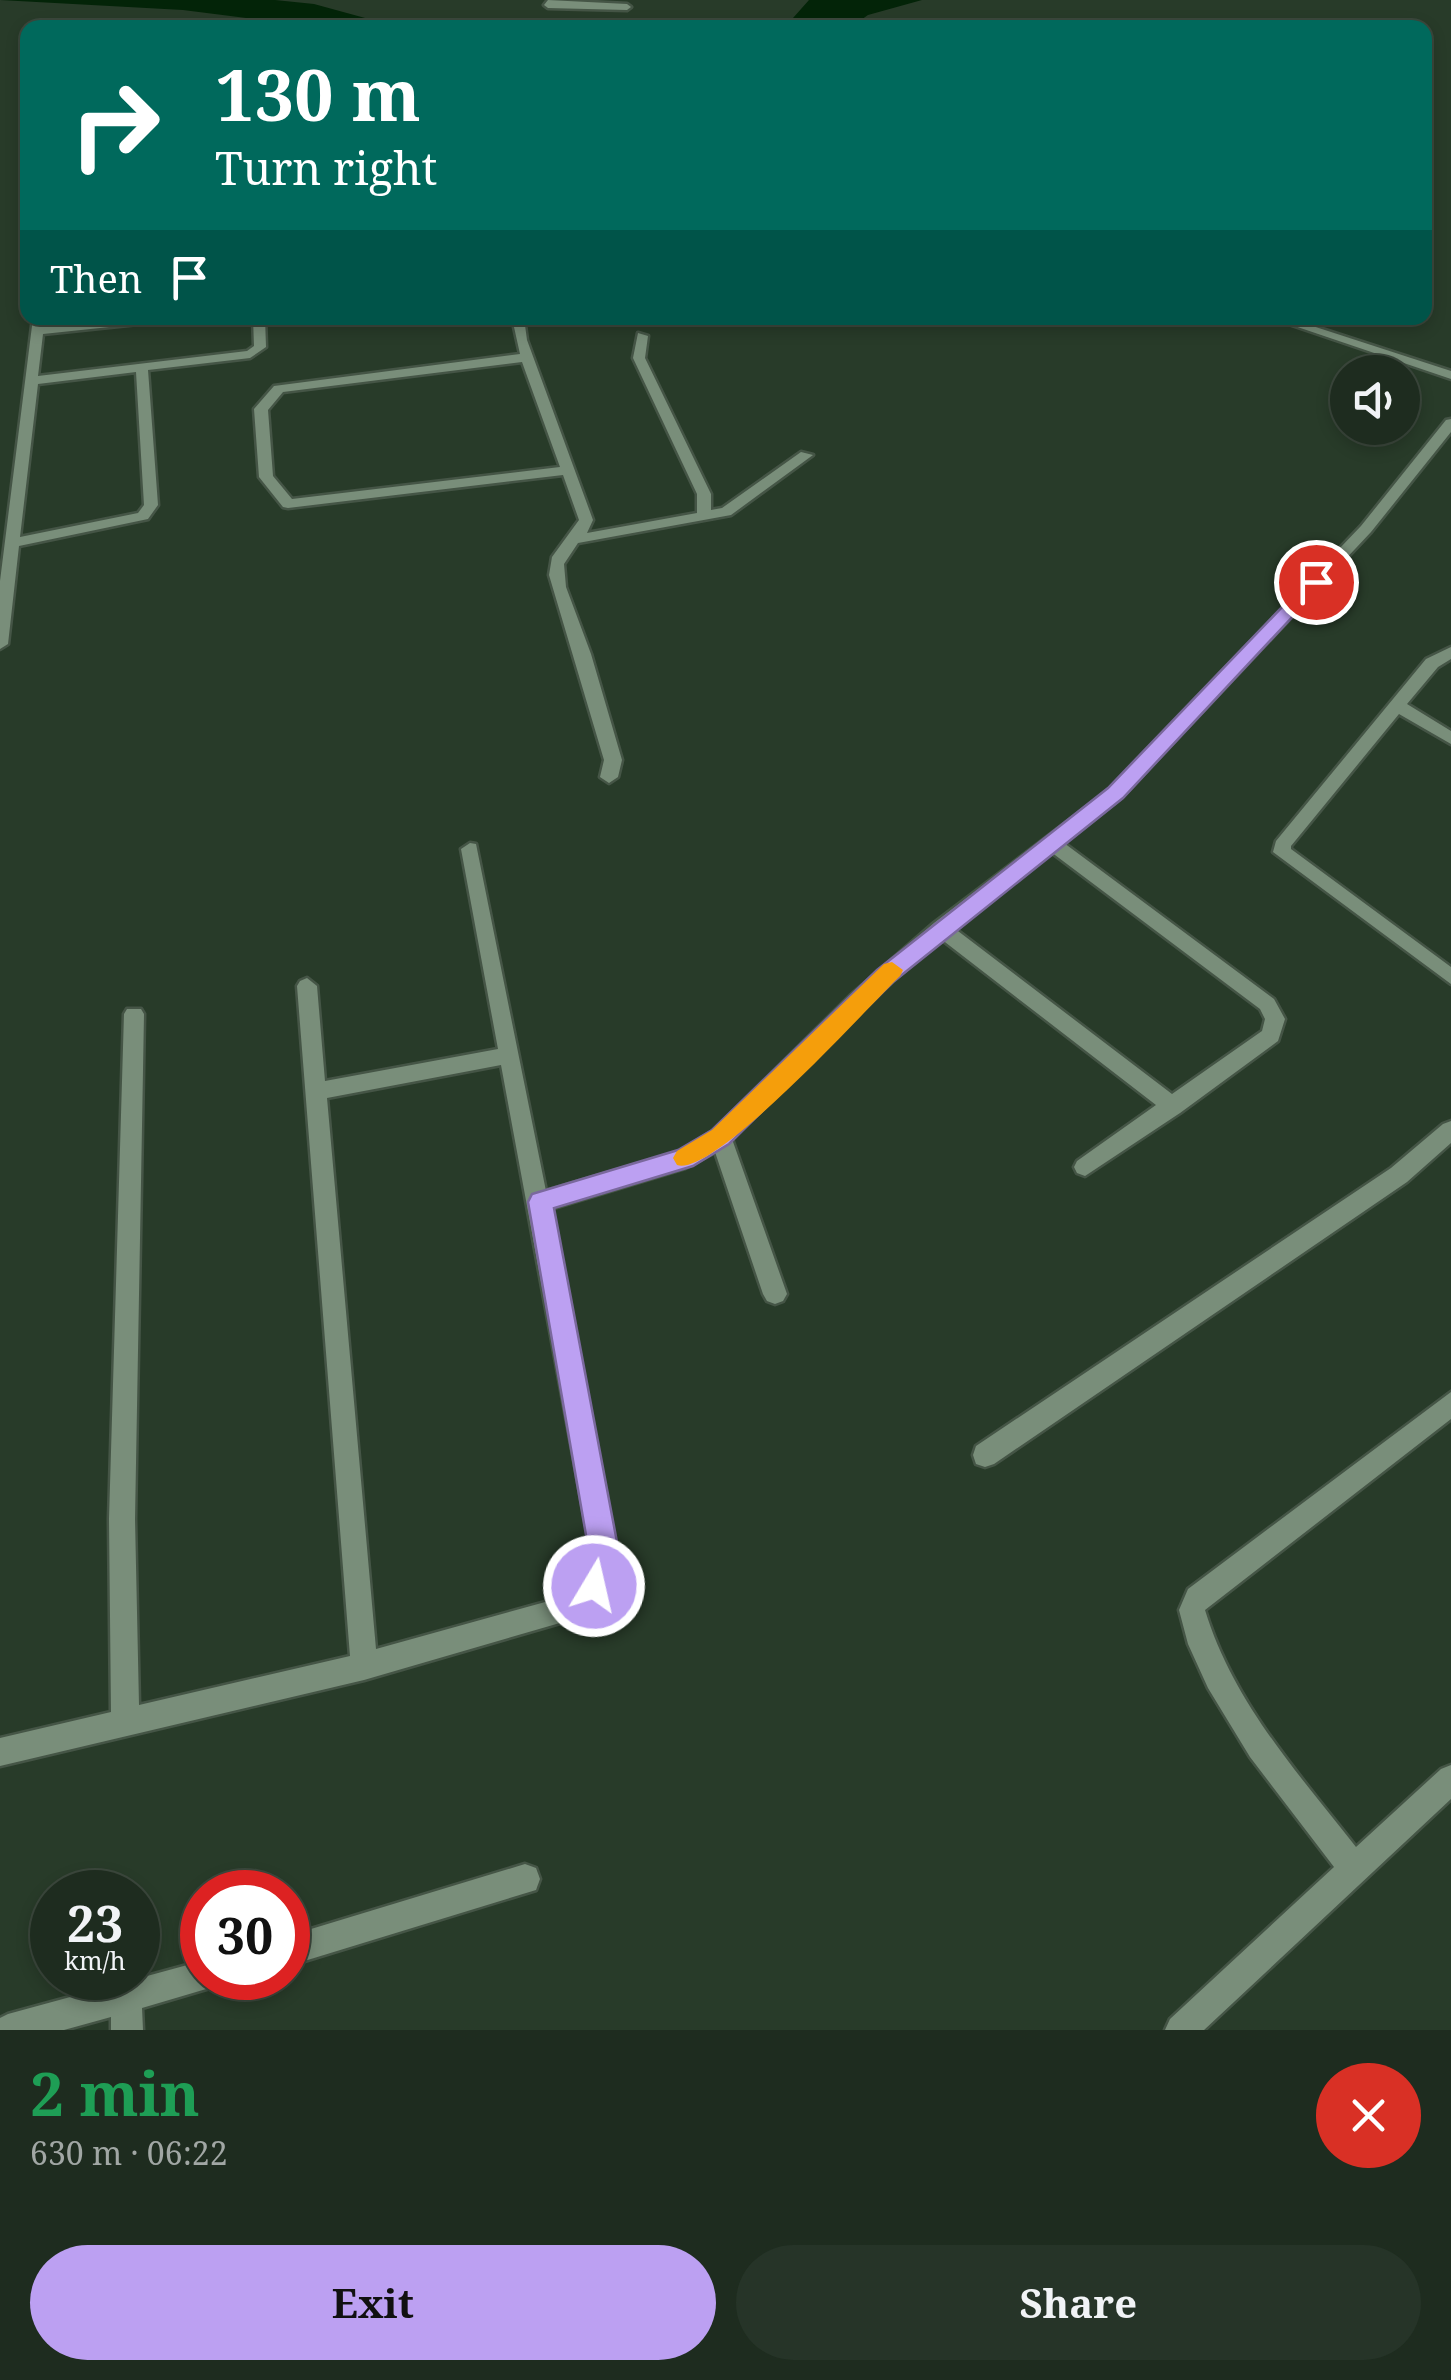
<!DOCTYPE html>
<html lang="en">
<head>
<meta charset="utf-8">
<style>
	body { margin:0; font-family:"Noto Serif",serif; background:#263428; color:#f1f3f6; height:100vh; display:flex; flex-direction:column; font-size:38px; white-space:nowrap }
	* { box-sizing:border-box; margin:0 }
	p { font-size:32px; color:#a1a7a4 }
	.icon { flex:none; width:55px; height:55px; fill:none; stroke:currentColor; stroke-width:2; stroke-linecap:round; stroke-linejoin:round }
	.map { position:relative; height:2030px; overflow:hidden }
	.panel { display:flex; flex-direction:column; background:#1e2c1f; flex:1 }
	.panel>* { flex:none }
	.hud { position:absolute; left:20px; top:20px; width:1412px; height:305px; border-radius:20px; box-shadow:0 5px 15px #0003,0 0 0 2px #3c483d; background:#00695c; color:#fff; overflow:hidden }
	.buttons { position:absolute; left:1330px; top:355px; display:grid; gap:20px }
	.buttons a { display:grid; place-items:center; width:90px; height:90px; border-radius:50%; background:#1e2c1f; box-shadow:0 5px 15px #0003,0 0 0 2px #3c483d; font-size:50px }
	.speed { position:absolute; left:30px; top:1870px; display:flex; gap:20px; font-size:50px; font-weight:700; text-align:center }
	.speed>* { display:grid; place-content:center; width:130px; height:130px; border-radius:50%; background:#1e2c1f; box-shadow:0 5px 15px #0003,0 0 0 2px #3c483d; line-height:1 }
	.speed small { font-size:25px; font-weight:400 }
	.speed .limit { border:15px solid #d22; background:#fff; color:#111 }
	.pin { position:absolute; display:grid; place-items:center; width:85px; height:85px; color:#fff; margin:-42px; border:5px solid #fff; border-radius:50%; box-shadow:0 2px 10px #0007 }
	.me { position:absolute; width:110px; margin:-55px; rotate:9deg; stroke-linejoin:round; filter:drop-shadow(0 0 8px #0008) }
	.turn { display:flex; align-items:center; gap:35px; height:210px; padding:0 30px; font-size:45px }
	.turn .icon { width:130px; height:130px; stroke-width:2.5 }
	.turn b { display:block; font-size:70px; line-height:85px }
	.then { display:flex; align-items:center; height:95px; padding:0 30px; background:#0003; gap:20px; font-size:38px }
	.round { display:grid; place-items:center; flex:none; width:105px; height:105px; border-radius:52px; background:#263428 }
	.summary { display:flex; align-items:center; justify-content:space-between; height:170px; padding:0 30px }
	h1 { font-size:60px; font-weight:700; line-height:75px; color:#1e9e55 }
	.button { display:flex; gap:20px; margin-top:auto; padding:20px 30px }
	.button a { flex:1; height:115px; border-radius:60px; background:#bca0f2; color:#111; font-size:40px; font-weight:700; line-height:115px; text-align:center }
	.button a+a { background:#263428; color:#f1f3f6 }
	.map>svg:first-child { display:block }
	.water { fill:#032408 }
	.lines { fill:none; stroke-linecap:round; stroke-linejoin:round }
	.street-casing { stroke:#455546; stroke-width:5 }
	.street { fill:#798e7a; fill-rule:evenodd }
	.route { fill:#bca0f2; stroke:#7a689d; stroke-width:2.5 }
	.slow { fill:#f59e0b }
</style>
</head>
<body>
<div class="map">
<svg width="1451" height="2030" viewBox="0 0 1451 2030">
	<rect width="100%" height="100%" fill="#283b29"/>
	<!-- water -->
	<g class="water">
		<polygon points="0,0 275,0 314,4 398,27 317,27 183,10"/>
		<polygon points="809,0 922,0 868,15 851,27 785,27"/>
	</g>
	<g class="lines">
		<defs>
			<g id="street">
				<polygon points="548,0 627,4 631,7 627,10 548,8 544,5"/>
				<path d="M33 318H45L44 327 128 318H163L157 322 43 334 38 376 247 351 254 346 253 318H265L266 347 250 358 148 370 158 505 148 519 19 546 8 644 0 649V581ZM136 372 144 505 138 513 20 537 38 384Z"/>
				<path d="M512 318H524L527 340 593 520 587 533 697 513V494L633 358 638 333 648 336 645 358 711 494V510L722 508 801 452 813 455 731 515 578 543 564 564 566 587 591 654 622 760 618 777 609 783 600 777 604 760 549 575 552 557 579 520 563 475 288 508 283 507 259 477 254 409 274 386 520 354ZM522 362 560 467 292 499 273 476 268 410 283 392Z"/>
				<polygon points="1271,318 1288,318 1451,371 1451,379"/>
				<path d="M1451 419V432L1371 532 1122 797 1064 843 1274 999 1285 1019 1278 1041 1180 1113 1085 1176 1077 1173 1074 1167 1077 1161 1156 1105 941 939 864 1006 732 1139 787 1294 783 1301 775 1304 767 1301 763 1294 715 1152 685 1168 550 1209 618 1558 603 1595 584 1616 364 1680 0 1766V1738L111 1712 109 1519 124 1014 127 1009H141L144 1014 135 1519 139 1705 350 1656 297 986 300 981 307 978 317 986 325 1081 498 1049 461 849 470 843 476 844 546 1191 679 1152 713 1131 850 996 934 923 1110 789 1361 526 1446 420ZM1051 852 1260 1009 1265 1019 1262 1031 1172 1094 954 928ZM501 1065 592 1558 584 1577 567 1596 376 1649 327 1098Z"/>
				<polygon points="1451,647 1451,659 1438,667 1407,704 1451,731 1451,744 1399,714 1291,846 1291,849 1451,967 1451,984 1273,852 1276,841 1426,659"/>
				<polygon points="1451,1121 1451,1143 1407,1182 994,1464 985,1467 976,1464 973,1455 976,1446 1391,1168 1443,1124"/>
				<path d="M1451 1392V1419L1205 1610C1233 1702 1298 1773 1356 1847L1441 1769 1451 1765V1799L1204 2030H1165L1170 2019 1334 1867 1250 1757 1208 1688 1188 1644 1179 1610 1188 1589Z"/>
				<polygon points="525,1864 536,1868 540,1879 536,1890 288,1966 288,1936"/>
				<polygon points="202,1961 202,1978 217,1978 213,1987 142,2008 143,2030 111,2030 111,2017 64,2030 0,2030 0,2018 8,2014"/>
			</g>
		</defs>
		<!-- street casing -->
		<use href="#street" class="street-casing"/>
		<!-- street -->
		<use href="#street" class="street"/>
	</g>
	<!-- route -->
	<polygon class="route" points="1310,578 1325,582 1123,798 893,982 729,1144 693,1166 554,1208 620,1558 604,1597 594,1601 583,1597 579,1586 590,1558 528,1202 532,1194 678,1150 712,1130 877,970 1108,788"/>
	<!-- slow -->
	<path class="slow" d="M892 962 903 970 900 976C867 1008 714 1178 677 1165L673 1158 677 1151 712 1130 884 964Z"/>
</svg>
<div class="buttons">
<a><svg class="icon" aria-label="sound" viewBox="0 0 24 24"><path d="M4 9h4l5-4v14l-5-4H4zM17 9q2 3 0 6"/></svg></a>
</div>
<div class="speed"><div>23<small>km/h</small></div><div class="limit">30</div></div>
<div class="pin" style="left:1316px;top:582px;background:#d93025"><svg class="icon" aria-label="arrive" viewBox="0 0 24 24"><path d="M6 21V4h12l-3 4 3 4H6"/></svg></div>
<svg class="me" style="left:594px;top:1586px" viewBox="-20 -20 40 40"><circle r="17" fill="#bca0f2" stroke="#fff" stroke-width="3"/><path d="M0-11L8 9 0 5-8 9z" fill="#fff"/></svg>
<div class="hud">
<div class="turn"><svg class="icon" aria-label="right" viewBox="0 0 24 24"><path d="M7 20v-9h11M14 6l5 5-5 5"/></svg><div><b>130 m</b>Turn right</div></div>
<div class="then">Then<svg class="icon" aria-label="arrive" viewBox="0 0 24 24"><path d="M6 21V4h12l-3 4 3 4H6"/></svg></div>
</div>
</div>
<section class="panel">
<div class="summary"><div><h1>2 min</h1><p>630 m · 06:22</p></div><a class="round" style="background:#d93025;color:#fff"><svg class="icon" aria-label="close" viewBox="0 0 24 24"><path d="M6 6l12 12M18 6L6 18"/></svg></a></div>
<div class="button"><a>Exit</a><a>Share</a></div>
</section>
</body>
</html>
